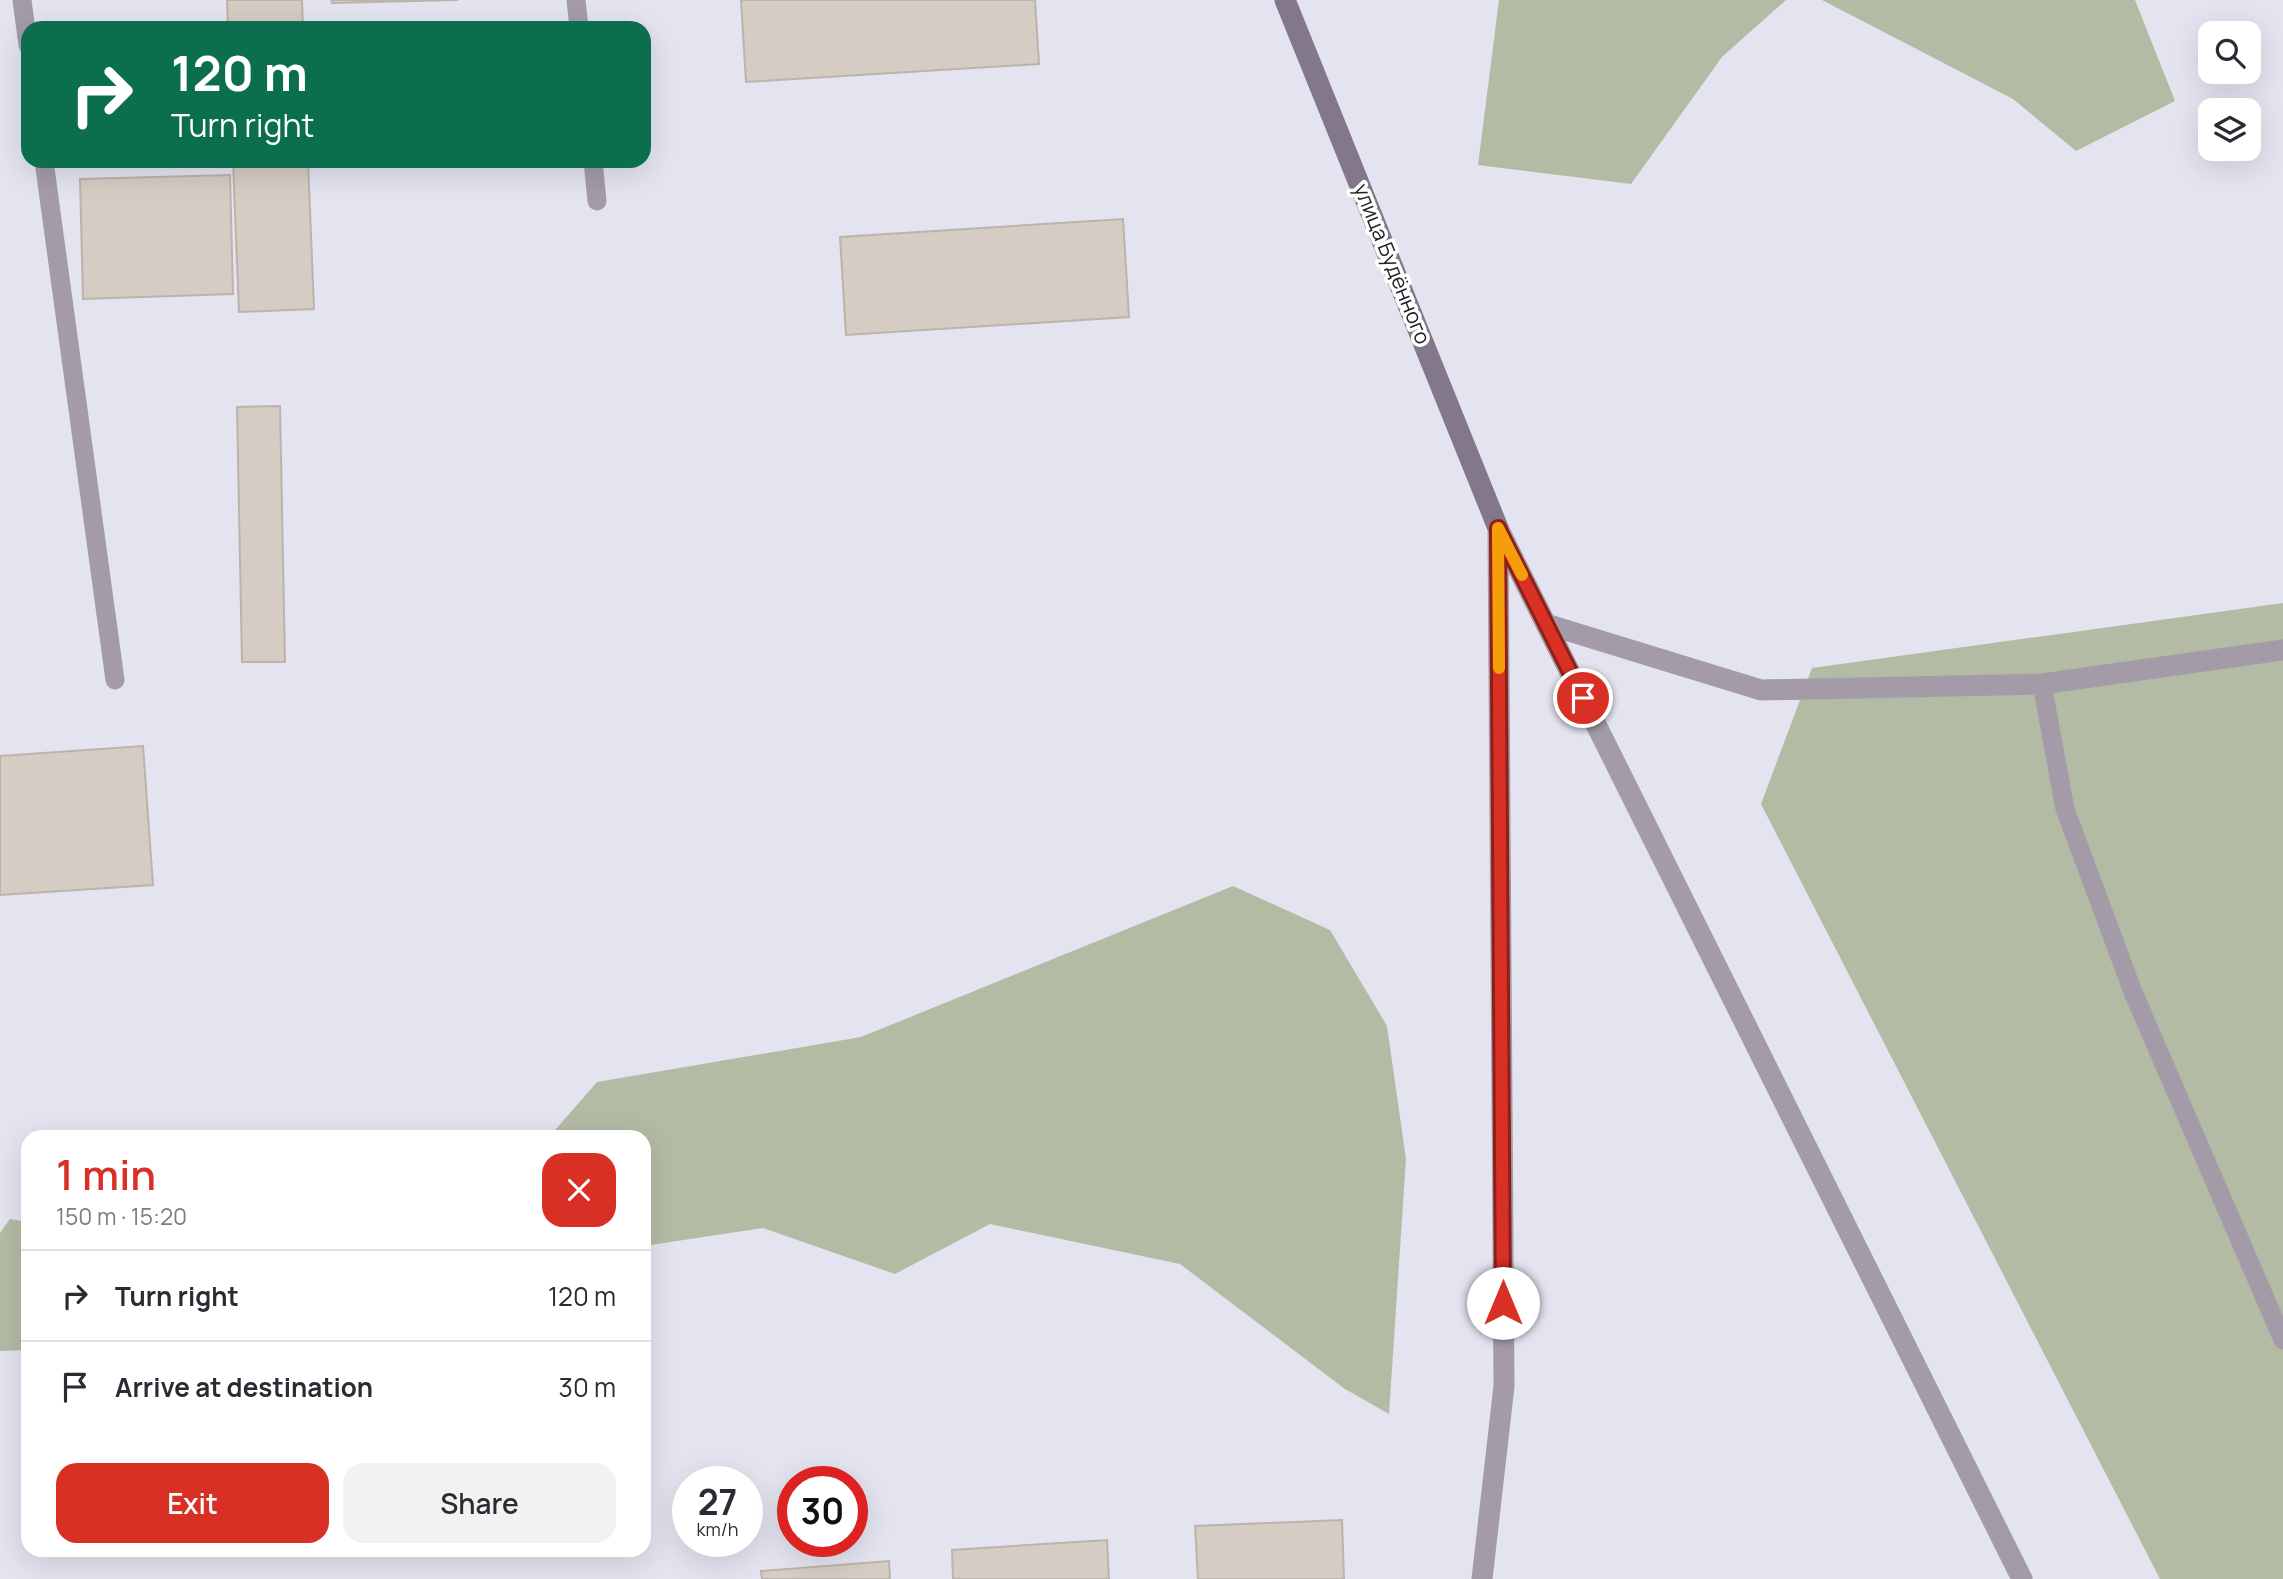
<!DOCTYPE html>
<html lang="en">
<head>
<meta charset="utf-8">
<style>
	body { margin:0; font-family:Manrope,sans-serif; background:#f2f2f3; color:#2b2b33; height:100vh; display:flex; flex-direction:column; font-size:26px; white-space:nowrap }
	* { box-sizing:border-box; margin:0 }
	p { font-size:23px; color:#7c7c81 }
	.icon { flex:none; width:38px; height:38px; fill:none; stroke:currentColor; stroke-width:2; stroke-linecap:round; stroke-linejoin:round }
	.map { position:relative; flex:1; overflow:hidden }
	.details { position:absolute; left:21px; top:1130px; width:630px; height:427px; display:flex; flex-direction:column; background:#fff; border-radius:21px; box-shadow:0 7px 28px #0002 }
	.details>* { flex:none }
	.guide { position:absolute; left:21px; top:21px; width:630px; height:147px; border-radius:21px; box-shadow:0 7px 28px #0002; background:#0b6e4f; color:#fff; overflow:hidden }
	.fabs { position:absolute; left:2198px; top:21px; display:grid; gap:14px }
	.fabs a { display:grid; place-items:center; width:63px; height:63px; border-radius:14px; background:#fff; box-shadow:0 7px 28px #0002; font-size:35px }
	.speed { position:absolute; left:672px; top:1466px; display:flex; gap:14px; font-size:35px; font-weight:700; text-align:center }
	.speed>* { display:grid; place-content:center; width:91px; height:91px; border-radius:50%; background:#fff; box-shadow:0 7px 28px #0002; line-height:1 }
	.speed small { font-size:18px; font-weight:400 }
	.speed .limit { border:10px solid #d22; background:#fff; color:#111 }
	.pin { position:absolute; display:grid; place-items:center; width:60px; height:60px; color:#fff; margin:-30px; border:4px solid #fff; border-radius:50%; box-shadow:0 2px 7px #0007 }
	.me { position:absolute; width:77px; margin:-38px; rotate:0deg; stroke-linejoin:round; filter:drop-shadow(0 0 5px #0008) }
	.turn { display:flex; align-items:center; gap:24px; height:147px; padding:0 35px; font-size:32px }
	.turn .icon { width:91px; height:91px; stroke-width:2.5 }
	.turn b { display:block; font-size:49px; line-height:60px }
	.round { display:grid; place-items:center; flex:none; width:74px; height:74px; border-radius:21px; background:#f2f2f3 }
	.head { display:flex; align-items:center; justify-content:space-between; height:119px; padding:0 35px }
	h1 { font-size:42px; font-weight:600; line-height:52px; color:#d93025 }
	.button { display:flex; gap:14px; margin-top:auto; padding:14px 35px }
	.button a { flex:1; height:80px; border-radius:21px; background:#d93025; color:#fff; font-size:28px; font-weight:600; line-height:80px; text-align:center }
	.button a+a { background:#f2f2f3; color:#2b2b33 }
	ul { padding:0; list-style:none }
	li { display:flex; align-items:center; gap:21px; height:91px; padding:0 35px; border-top:2px solid #e1e1e2 }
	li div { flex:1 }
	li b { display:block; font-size:26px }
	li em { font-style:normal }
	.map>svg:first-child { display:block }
	.green { fill:#b3bba5 }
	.building { fill:#d5ccc4; stroke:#bcb3ac; stroke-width:2 }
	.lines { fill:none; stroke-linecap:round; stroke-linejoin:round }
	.lane { stroke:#a39ca8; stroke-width:19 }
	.street { stroke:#a39ca8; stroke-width:21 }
	.secondary { stroke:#83788b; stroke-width:21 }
	.route-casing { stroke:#8d1f18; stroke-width:18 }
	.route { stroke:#d93025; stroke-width:12 }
	.slow { stroke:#f59e0b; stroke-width:12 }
	.labels { text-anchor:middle; stroke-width:7; stroke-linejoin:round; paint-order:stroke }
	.street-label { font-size:21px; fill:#232428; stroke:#fff }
</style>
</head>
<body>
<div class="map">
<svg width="2283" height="1579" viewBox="0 0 2283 1579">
	<rect width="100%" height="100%" fill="#e3e4ef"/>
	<!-- green -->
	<g class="green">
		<polygon points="1499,0 1786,0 1722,57 1631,184 1478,165"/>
		<polygon points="1822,0 2135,0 2175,101 2076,151 2013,99"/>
		<polygon points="2283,603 2283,1579 2160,1579 1761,804 1812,668"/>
		<polygon points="1233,886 1330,930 1387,1026 1406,1159 1389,1414 1345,1389 1180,1264 990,1224 895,1274 763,1228 644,1246 644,1138 549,1137 597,1082 861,1037"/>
		<polygon points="10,1219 28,1222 28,1350 0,1351 0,1233"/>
	</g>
	<!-- building -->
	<g class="building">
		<polygon points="227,0 302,0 303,28 228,28"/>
		<polygon points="331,0 458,0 332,3"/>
		<polygon points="741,0 1035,0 1039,64 746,82"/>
		<polygon points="233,161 308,161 314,309 239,312"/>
		<polygon points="230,175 233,294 83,299 80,179"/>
		<polygon points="1123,219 1129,317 846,335 840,237"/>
		<polygon points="280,406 285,662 242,662 237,407"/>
		<polygon points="143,746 153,885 0,895 0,756"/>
		<polygon points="1342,1520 1344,1579 1198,1579 1195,1526"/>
		<polygon points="1107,1540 1109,1579 953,1579 952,1550"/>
		<polygon points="889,1561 890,1579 762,1579 761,1571"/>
	</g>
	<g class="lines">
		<!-- lane -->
		<g class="lane">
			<polyline points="22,0 28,45"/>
			<polyline points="576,0 579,28"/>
			<polyline points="44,161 115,680"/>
			<polyline points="593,161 597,201"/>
			<polyline points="2042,684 2065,809 2133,992 2283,1340"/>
		</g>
		<!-- street -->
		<g class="street">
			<polyline points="1498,528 2022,1579"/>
			<polyline points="1546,624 1761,690 2042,684 2283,650"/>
			<polyline points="1482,1579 1504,1386 1498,533"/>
		</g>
		<!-- secondary -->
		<polyline class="secondary" points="1285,0 1498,528"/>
	</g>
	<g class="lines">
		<defs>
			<polyline id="route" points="1503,1303 1498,528 1583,698"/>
		</defs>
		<!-- route casing -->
		<use href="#route" class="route-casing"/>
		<!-- route -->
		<use href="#route" class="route"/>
		<!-- slow -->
		<polyline class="slow" points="1499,668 1498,528 1522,575"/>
	</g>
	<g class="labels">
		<!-- street labels -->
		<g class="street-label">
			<text transform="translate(1392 264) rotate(68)" y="7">улица Будённого</text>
		</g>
	</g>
</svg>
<div class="fabs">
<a><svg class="icon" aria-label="search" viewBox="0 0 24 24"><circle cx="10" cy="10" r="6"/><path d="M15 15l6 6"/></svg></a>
<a><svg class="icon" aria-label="layers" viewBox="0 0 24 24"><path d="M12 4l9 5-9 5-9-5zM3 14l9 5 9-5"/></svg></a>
</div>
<div class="speed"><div>27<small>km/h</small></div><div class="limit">30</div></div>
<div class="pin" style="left:1583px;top:698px;background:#d93025"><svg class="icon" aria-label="arrive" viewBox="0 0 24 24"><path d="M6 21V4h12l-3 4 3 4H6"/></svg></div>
<svg class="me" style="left:1503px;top:1303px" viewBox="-20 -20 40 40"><circle r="19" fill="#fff"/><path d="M0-13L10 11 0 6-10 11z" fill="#d93025"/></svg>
<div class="guide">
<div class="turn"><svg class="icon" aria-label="right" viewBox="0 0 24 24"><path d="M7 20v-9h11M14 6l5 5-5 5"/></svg><div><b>120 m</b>Turn right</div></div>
</div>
<section class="details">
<div class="head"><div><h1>1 min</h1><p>150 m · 15:20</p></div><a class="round" style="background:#d93025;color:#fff"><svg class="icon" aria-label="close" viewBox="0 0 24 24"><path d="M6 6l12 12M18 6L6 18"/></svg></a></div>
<ul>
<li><svg class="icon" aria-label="right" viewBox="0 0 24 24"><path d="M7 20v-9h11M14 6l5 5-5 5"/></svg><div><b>Turn right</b></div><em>120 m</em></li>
<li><svg class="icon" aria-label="arrive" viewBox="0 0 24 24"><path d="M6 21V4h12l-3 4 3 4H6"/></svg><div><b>Arrive at destination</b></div><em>30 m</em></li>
</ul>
<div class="button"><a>Exit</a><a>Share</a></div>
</section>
</div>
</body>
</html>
